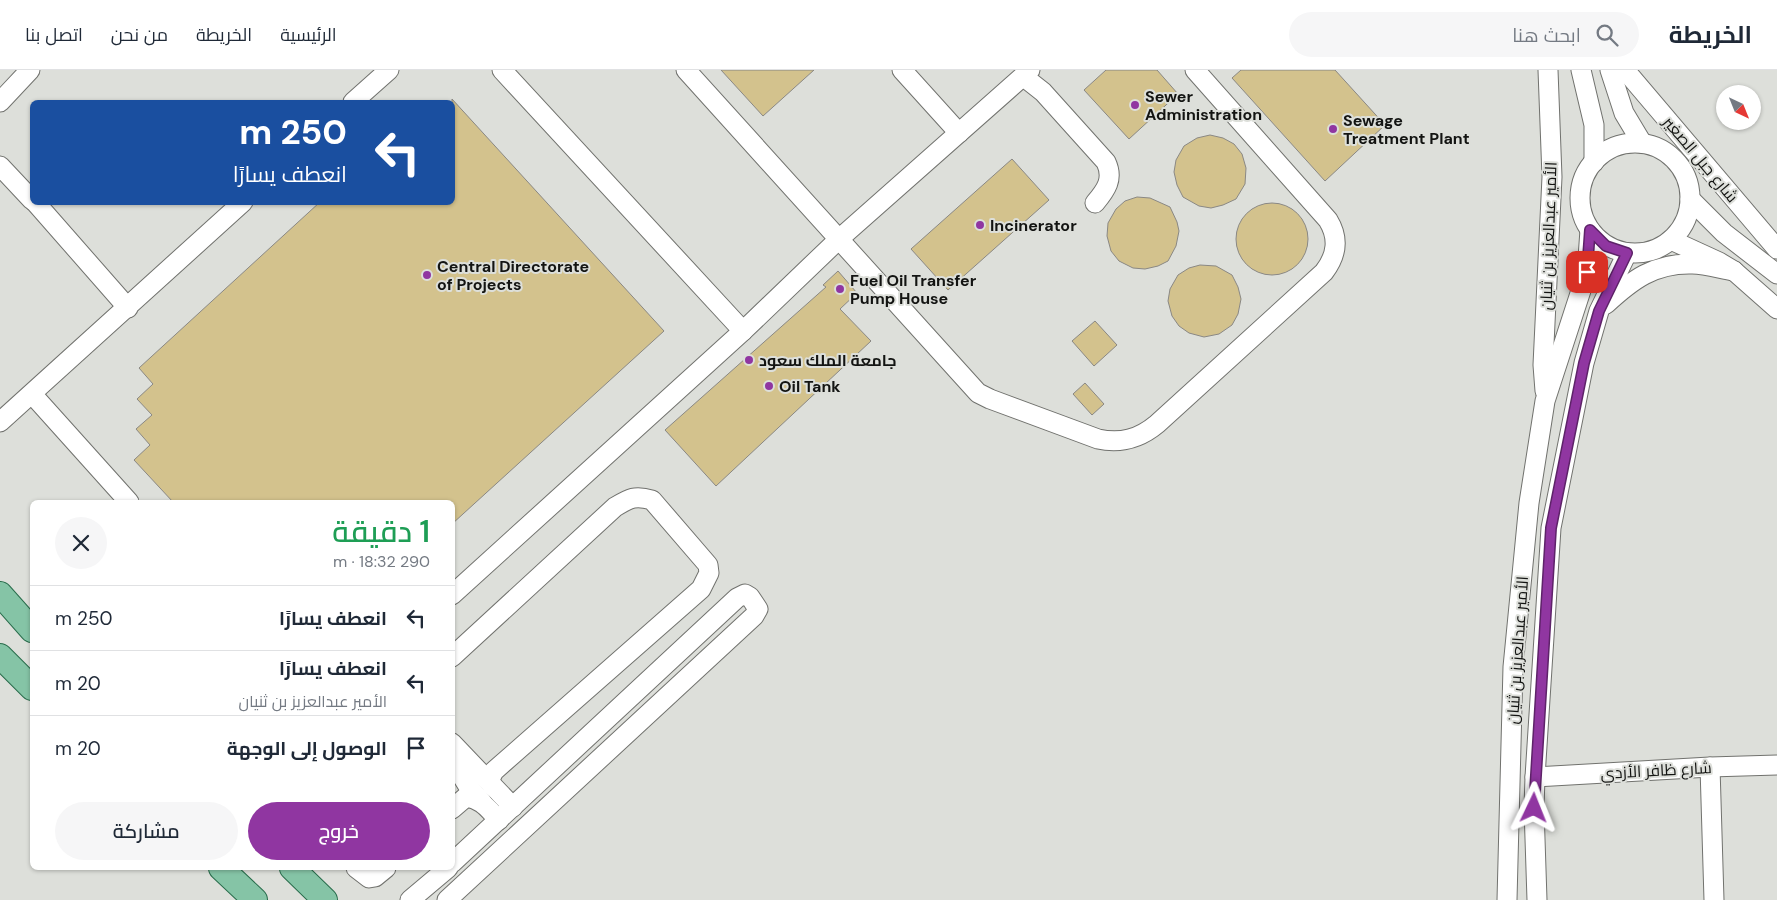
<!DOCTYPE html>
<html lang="ar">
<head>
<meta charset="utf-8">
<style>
	body { margin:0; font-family:"DM Sans",Cairo,sans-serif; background:#f6f6f7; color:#1f2937; direction:rtl; height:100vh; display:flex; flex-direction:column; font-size:19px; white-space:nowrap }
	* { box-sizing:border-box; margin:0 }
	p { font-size:16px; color:#747a83 }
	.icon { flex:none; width:28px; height:28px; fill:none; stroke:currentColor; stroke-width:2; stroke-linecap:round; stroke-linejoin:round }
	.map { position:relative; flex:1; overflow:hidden; direction:ltr }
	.panel { position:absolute; left:30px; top:430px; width:425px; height:370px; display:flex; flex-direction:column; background:#fff; border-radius:8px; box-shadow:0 1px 4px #0004; direction:rtl }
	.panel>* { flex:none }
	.hud { position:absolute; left:30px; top:30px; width:425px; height:105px; border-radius:8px; box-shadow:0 1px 4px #0004; direction:rtl; background:#1a4fa0; color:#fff; overflow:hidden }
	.needle { width:32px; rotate:137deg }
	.fabs { position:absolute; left:1716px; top:15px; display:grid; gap:10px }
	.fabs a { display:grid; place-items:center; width:45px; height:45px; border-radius:50%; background:#fff; box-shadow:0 1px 4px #0004; font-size:25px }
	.pin { position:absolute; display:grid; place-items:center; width:42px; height:42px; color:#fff; margin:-21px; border-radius:10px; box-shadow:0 2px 8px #0006 }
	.me { position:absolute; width:55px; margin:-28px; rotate:2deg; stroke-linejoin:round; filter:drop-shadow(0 0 4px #0008) }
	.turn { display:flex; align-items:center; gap:18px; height:105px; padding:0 25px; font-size:22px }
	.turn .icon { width:65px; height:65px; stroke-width:2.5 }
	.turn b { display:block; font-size:35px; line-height:42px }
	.round { display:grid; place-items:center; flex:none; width:52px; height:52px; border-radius:26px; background:#f6f6f7 }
	.summary { display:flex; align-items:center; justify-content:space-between; height:85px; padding:0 25px }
	h1 { font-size:30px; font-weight:600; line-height:38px; color:#1e9e55 }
	.cta { display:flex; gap:10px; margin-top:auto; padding:10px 25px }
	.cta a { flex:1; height:58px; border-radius:30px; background:#9036a1; color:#fff; font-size:20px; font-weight:600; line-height:58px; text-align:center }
	.cta a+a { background:#f6f6f7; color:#1f2937 }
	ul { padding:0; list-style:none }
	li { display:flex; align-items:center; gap:15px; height:65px; padding:0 25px; border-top:1px solid #e0e1e3 }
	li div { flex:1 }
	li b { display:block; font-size:19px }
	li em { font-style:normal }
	header { display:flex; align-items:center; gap:30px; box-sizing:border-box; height:70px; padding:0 25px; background:#fff; border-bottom:1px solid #e0e1e3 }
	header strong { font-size:24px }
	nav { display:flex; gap:28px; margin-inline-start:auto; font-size:18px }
	.search { width:350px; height:45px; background:#f6f6f7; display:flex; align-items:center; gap:12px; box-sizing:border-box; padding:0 18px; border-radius:28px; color:#747a83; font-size:19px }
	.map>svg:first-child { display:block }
	.building { fill:#d3c28d; stroke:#8a8884 }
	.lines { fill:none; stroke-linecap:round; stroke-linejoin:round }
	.minor-casing { stroke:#71726e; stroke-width:21 }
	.major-casing { stroke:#286c4b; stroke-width:26 }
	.minor { stroke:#fff; stroke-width:19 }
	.major { stroke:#85c4a6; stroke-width:24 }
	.route-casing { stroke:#5e2369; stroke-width:12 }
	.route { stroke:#9036a1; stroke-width:9 }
	.poi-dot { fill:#9036a1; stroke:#dddfda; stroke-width:2 }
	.labels { text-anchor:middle; stroke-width:4; stroke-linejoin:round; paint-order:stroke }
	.poi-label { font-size:16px; font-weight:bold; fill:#131412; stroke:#dddfda; text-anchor:start }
	.street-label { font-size:16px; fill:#131412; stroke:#dddfda }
</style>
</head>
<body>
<header>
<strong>الخريطة</strong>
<div class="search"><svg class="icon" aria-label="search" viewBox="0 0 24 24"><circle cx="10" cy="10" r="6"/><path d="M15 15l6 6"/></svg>ابحث هنا</div>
<nav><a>الرئيسية</a><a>الخريطة</a><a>من نحن</a><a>اتصل بنا</a></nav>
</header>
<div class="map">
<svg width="1777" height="830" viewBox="0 0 1777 830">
	<rect width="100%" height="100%" fill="#dddfda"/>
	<!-- building -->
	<g class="building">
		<polygon points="721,0 814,0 763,46"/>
		<polygon points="1106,0 1157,0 1178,24 1129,69 1084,20"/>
		<polygon points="1241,0 1335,0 1385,55 1325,111 1232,8"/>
		<polygon points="452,29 664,261 452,454 452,432 173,432 134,390 150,375 136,359 152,345 137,329 153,314 139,298 320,132 452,132"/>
		<polygon points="1210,65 1223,68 1234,74 1242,84 1246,98 1245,114 1236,129 1223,135 1211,138 1199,136 1183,127 1177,115 1174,102 1176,90 1184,76 1197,68"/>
		<polygon points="1012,89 1049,130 948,220 911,179"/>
		<polygon points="1137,127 1150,128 1170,137 1177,152 1179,161 1176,176 1168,191 1158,196 1145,199 1133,198 1119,191 1111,181 1107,166 1108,153 1116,139 1125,131"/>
		<circle cx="1272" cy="169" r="36"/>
		<polygon points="1200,195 1216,196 1232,205 1238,217 1241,229 1238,244 1232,255 1219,264 1204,267 1189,263 1179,256 1172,246 1168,231 1170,219 1178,205 1189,198"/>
		<polygon points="838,201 857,223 840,239 871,271 716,416 665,360 826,217 823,215"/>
		<polygon points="1095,251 1117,275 1094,296 1072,271"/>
		<polygon points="1085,313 1104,334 1092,345 1073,324"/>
	</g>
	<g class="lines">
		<defs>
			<g id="minor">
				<polyline points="502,0 743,261"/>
				<path d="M686 0 978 323 990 329 1098 369C1121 374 1139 369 1157 354L1324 202C1337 185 1339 168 1328 150L1195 0"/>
				<polyline points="902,0 959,63"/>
				<polyline points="1581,0 1594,55 1594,92"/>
				<polyline points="1610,0 1624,43 1642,73"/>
				<polyline points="1625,0 1777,179"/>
				<path d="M1024 7 1043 22 1106 92C1114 109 1106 120 1095 133"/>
				<polyline points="0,32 30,0"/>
				<polyline points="353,32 389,0"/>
				<circle cx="1635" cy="128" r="55"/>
				<polyline points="0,96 32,130"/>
				<polyline points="1690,129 1724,163 1777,204"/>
				<polyline points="35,132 128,238"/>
				<polyline points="1671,170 1719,192 1734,201 1777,239"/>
				<path d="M1606 234C1632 210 1654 193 1692 194 1706 194 1721 199 1734 201"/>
				<polyline points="1545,321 1543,295 1552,107 1548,0"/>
				<polyline points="32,324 129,432"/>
				<polyline points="0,352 243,132"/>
				<polyline points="452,525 743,261 839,169 1030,0"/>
				<path d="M452 587 615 437C630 428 635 425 652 430L708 495 709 503 701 519 494 701 490 709 492 716"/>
				<polyline points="452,673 513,737"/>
				<polyline points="452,690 468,716 482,732"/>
				<polyline points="1710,697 1714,830"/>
				<polyline points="1535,707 1710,697 1777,695"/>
				<path d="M452 739 466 727C483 730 487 738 499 750"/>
				<polyline points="356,798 369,808 375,807 386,798"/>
				<polyline points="410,830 448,798"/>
				<polyline points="447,830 754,546 758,539 750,527 745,524 737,528 452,793"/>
				<polyline points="1507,830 1513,597 1529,433 1545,331 1587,202 1590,160"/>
				<polyline points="1537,830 1534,738 1535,707 1551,458 1584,293 1599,241 1627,183"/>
			</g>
			<g id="major">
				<polyline points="0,524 32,560"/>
				<polyline points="0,586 32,618"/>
				<polyline points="221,798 255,830"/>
				<polyline points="292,798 325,830"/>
			</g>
		</defs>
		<!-- minor casing -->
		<use href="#minor" class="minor-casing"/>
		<!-- major casing -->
		<use href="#major" class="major-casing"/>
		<!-- minor -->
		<use href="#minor" class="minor"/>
		<!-- major -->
		<use href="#major" class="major"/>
	</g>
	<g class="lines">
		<defs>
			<polyline id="route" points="1534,738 1551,458 1584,293 1599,241 1627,183 1606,176 1590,160 1587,202"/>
		</defs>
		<!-- route casing -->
		<use href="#route" class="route-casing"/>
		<!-- route -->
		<use href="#route" class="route"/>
	</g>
	<!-- markers -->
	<g class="poi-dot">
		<circle cx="1135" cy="35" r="5"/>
		<circle cx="1333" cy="59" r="5"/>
		<circle cx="980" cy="155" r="5"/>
		<circle cx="427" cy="205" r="5"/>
		<circle cx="840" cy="219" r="5"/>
		<circle cx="749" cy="290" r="5"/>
		<circle cx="769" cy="316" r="5"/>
	</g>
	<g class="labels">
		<!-- poi labels -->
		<g class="poi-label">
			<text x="1145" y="32">Sewer<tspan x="1145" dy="18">Administration</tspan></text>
			<text x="1343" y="56">Sewage<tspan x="1343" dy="18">Treatment Plant</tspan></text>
			<text x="990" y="161">Incinerator</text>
			<text x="437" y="202">Central Directorate<tspan x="437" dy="18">of Projects</tspan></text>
			<text x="850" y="216">Fuel Oil Transfer<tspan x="850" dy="18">Pump House</tspan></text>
			<text x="759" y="296">جامعة الملك سعود</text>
			<text x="779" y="322">Oil Tank</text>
		</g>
		<!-- street labels -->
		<g class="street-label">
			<text transform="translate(1701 89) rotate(50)" y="6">شارع جبل الصغير</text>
			<text transform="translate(1548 166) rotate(-88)" y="6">الأمير عبدالعزيز بن ثنيان</text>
			<text transform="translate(1517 580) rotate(-86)" y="6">الأمير عبدالعزيز بن ثنيان</text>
			<text transform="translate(1656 700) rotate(-3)" y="6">شارع ظافر الأزدي</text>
		</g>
	</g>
</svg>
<div class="fabs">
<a><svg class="needle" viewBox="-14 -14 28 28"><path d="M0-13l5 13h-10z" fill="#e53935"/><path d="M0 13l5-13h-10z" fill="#747a83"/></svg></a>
</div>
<div class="pin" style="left:1587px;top:202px;background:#d93025"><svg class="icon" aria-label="arrive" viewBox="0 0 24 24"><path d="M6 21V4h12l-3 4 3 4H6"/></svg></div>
<svg class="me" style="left:1534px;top:738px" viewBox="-20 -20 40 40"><path d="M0-17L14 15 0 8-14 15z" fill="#9036a1" stroke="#fff" stroke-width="4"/></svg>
<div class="hud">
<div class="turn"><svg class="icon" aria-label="left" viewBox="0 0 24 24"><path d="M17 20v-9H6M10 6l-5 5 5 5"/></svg><div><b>250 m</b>انعطف يسارًا</div></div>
</div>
<section class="panel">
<div class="summary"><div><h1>1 دقيقة</h1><p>290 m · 18:32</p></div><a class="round"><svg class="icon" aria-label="close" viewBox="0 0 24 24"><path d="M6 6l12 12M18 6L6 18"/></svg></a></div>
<ul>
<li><svg class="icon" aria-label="left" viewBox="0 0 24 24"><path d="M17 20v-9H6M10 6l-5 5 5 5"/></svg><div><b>انعطف يسارًا</b></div><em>250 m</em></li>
<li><svg class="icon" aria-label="left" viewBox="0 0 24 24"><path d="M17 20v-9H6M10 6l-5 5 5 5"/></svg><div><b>انعطف يسارًا</b><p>الأمير عبدالعزيز بن ثنيان</p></div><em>20 m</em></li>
<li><svg class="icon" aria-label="arrive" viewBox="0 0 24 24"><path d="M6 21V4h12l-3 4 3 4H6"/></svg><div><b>الوصول إلى الوجهة</b></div><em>20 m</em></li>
</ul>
<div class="cta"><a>خروج</a><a>مشاركة</a></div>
</section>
</div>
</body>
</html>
